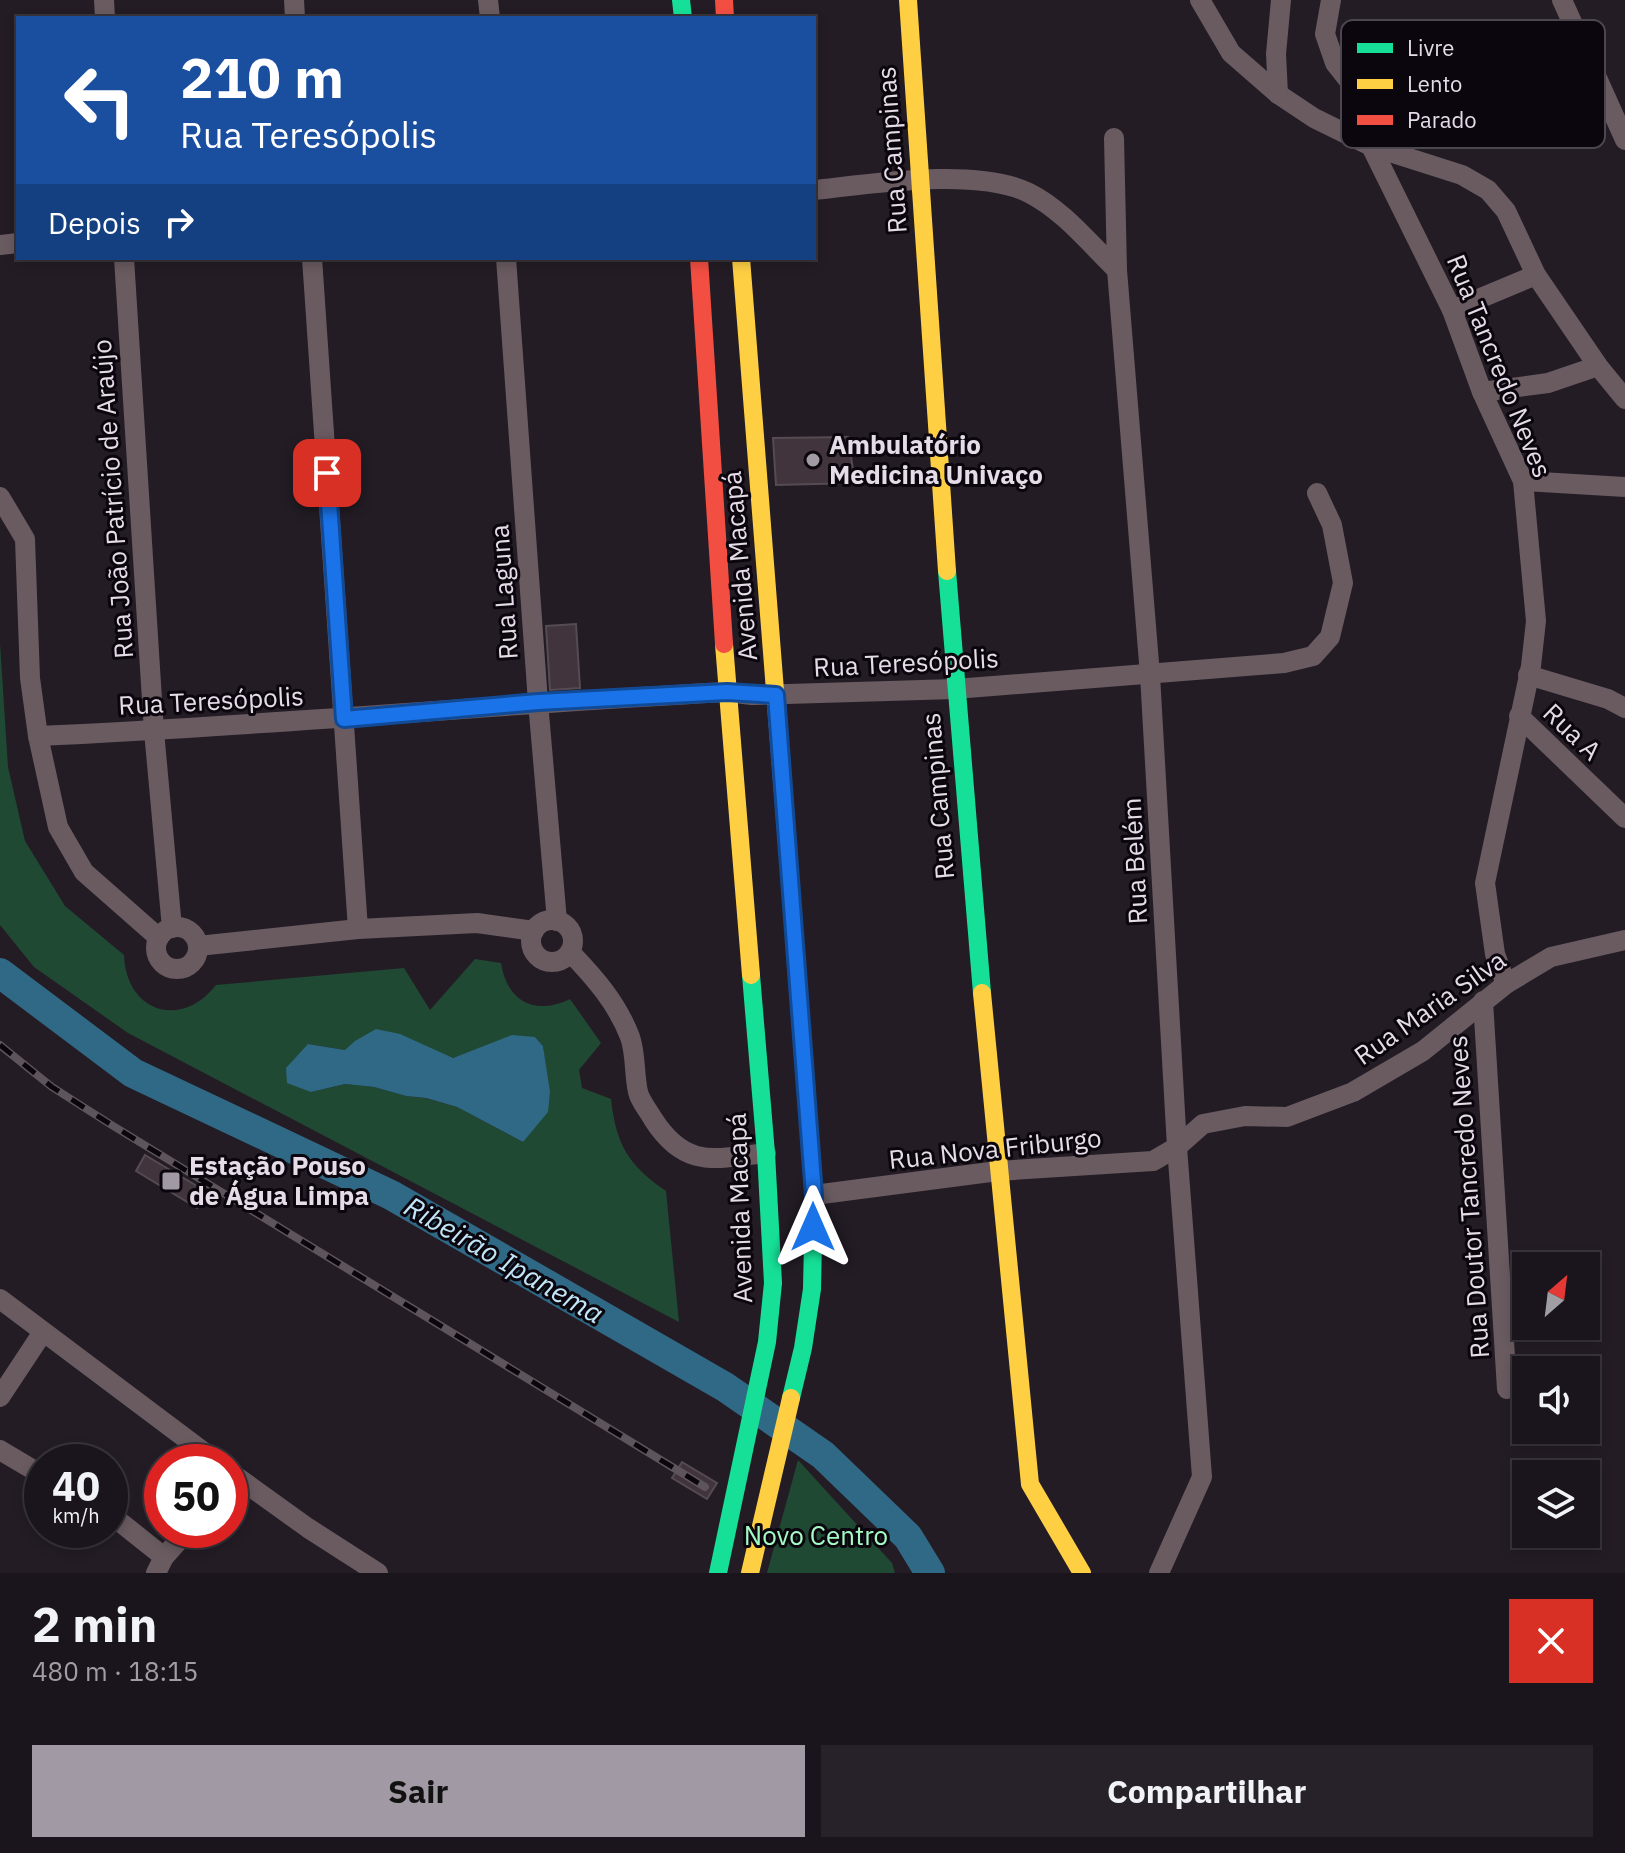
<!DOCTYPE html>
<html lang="pt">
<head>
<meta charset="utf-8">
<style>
	body { margin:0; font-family:"IBM Plex Sans",sans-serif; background:#272229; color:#f1f3f6; height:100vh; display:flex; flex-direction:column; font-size:30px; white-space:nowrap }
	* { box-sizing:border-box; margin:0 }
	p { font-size:26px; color:#9f9fa3 }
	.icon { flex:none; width:44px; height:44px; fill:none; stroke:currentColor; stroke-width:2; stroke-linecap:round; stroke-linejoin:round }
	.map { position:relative; height:1573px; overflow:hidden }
	.drawer { display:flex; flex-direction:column; background:#1a151c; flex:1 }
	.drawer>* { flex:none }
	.banner { position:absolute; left:16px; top:16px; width:800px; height:244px; border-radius:0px; box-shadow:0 4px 12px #0003,0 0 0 2px #38343b; background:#1a4fa0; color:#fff; overflow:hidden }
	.needle { width:52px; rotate:28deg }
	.buttons { position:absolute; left:1512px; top:1252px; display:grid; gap:16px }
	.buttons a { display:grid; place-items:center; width:88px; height:88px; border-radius:0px; background:#1a151c; box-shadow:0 4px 12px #0003,0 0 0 2px #38343b; font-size:40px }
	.speed { position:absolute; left:24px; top:1444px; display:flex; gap:16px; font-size:40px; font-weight:700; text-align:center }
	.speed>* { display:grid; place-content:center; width:104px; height:104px; border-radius:50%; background:#1a151c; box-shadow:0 4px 12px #0003,0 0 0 2px #38343b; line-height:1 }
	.speed small { font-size:20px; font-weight:400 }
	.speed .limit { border:12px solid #d22; background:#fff; color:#111 }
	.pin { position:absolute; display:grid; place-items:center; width:68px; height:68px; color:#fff; margin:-34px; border-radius:16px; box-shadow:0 4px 12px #0006 }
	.me { position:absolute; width:88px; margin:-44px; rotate:0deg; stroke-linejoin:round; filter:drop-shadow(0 0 6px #0008) }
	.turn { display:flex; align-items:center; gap:28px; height:168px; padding:0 32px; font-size:36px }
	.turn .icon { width:104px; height:104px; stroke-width:2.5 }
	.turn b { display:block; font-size:56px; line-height:68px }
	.then { display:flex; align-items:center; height:76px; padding:0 32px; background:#0003; gap:16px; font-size:30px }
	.round { display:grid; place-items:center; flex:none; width:84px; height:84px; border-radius:0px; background:#272229 }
	.overview { display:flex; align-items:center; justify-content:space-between; height:136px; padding:0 32px }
	h1 { font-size:48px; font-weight:700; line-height:60px }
	.button { display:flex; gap:16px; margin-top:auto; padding:16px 32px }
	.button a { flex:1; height:92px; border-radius:0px; background:#a199a4; color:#111; font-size:32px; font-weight:700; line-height:92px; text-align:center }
	.button a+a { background:#272229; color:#f1f3f6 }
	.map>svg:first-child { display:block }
	.green { fill:#204933; fill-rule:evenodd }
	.water { fill:#306985 }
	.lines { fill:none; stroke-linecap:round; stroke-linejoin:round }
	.river { stroke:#306985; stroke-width:30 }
	.building { fill:#42343c; stroke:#544c52; stroke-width:2 }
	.street { stroke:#695b60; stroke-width:20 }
	.fast { stroke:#16e098; stroke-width:18 }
	.slow { stroke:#ffcf43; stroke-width:18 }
	.jam { stroke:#f24e42; stroke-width:18 }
	.rail-casing { stroke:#5e555c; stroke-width:8 }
	.rail { stroke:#0b060d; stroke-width:5; stroke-dasharray:15; stroke-linecap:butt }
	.route-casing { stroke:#114b97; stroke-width:20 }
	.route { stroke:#1a73e8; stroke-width:14 }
	.poi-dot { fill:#a199a4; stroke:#0b060d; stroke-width:3 }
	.labels { text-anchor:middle; stroke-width:6; stroke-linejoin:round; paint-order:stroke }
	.street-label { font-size:26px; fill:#e5dce8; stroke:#0b060d }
	.poi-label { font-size:26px; font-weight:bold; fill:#e5dce8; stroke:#0b060d; text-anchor:start }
	.park-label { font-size:26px; fill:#a4fac5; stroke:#0b060d }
	.water-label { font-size:28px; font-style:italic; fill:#c3e5f8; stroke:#0b060d }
	.key { fill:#0b060d; stroke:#4c464f; stroke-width:2 }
	.key-label { font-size:22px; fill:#e5dce8 }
</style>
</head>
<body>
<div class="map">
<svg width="1625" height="1573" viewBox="0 0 1625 1573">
	<rect width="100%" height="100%" fill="#231c25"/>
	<!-- green -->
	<g class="green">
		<path d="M0 643 8 767 25 841 65 906 124 955C126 1012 181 1030 216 985L404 968 430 1010 475 959 501 963C507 1002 535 1016 570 999L601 1043 579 1070 582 1088 611 1099C616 1144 628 1165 666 1191L679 1322 128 1033 34 967 0 925ZM535 1037 543 1046 546 1069 523 1142 457 1107 425 1098 406 1096 374 1087 345 1084 311 1092 308 1044 345 1050H430L453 1058 480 1048Z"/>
		<polygon points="798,1460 892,1563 895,1573 767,1573"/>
	</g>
	<!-- water -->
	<polygon class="water" points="376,1029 400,1034 453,1058 512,1035 535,1037 543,1046 550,1092 548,1112 523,1142 457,1107 426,1098 406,1096 374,1087 345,1084 311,1092 287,1083 286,1068 308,1044 345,1050 355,1041"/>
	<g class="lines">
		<!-- river -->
		<polyline class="river" points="0,973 133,1073 391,1195 725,1387 823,1455 908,1537 930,1573"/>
	</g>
	<!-- building -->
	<g class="building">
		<polygon points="848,437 855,483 776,485 773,438"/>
		<polygon points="576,624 580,688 550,690 546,626"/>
		<polygon points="145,1155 207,1192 197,1208 136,1171"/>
		<polygon points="682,1462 717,1483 707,1499 672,1478"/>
	</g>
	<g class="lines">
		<!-- street -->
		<g class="street">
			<polyline points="104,0 105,18"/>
			<polyline points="294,0 295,18"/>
			<polyline points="488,0 490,18"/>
			<polyline points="1200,0 1231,53 1278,94 1314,118 1371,146 1452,310 1482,392 1523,481 1536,621 1531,666 1485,883 1495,954 1506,984"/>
			<polyline points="1331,0 1325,34 1335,63 1361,96 1395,122 1404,155"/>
			<polyline points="1562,0 1625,140"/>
			<polyline points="1278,94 1276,54 1281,0"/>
			<polyline points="1395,122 1446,71"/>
			<polyline points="1114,138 1117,270 1150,675 1177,1147 1202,1477 1159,1573"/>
			<polyline points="1371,146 1462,175 1488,190 1506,211 1536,275 1598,366 1625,399"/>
			<path d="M814 190C871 184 977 167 1029 193 1063 210 1090 244 1117 270"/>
			<polyline points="0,245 18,243"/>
			<polyline points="124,258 154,731 172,928"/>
			<polyline points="312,258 358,929"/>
			<polyline points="506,258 538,702 557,921"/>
			<polyline points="1452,310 1536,275"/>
			<polyline points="1482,392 1548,383 1598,366"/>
			<polyline points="1523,481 1625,487"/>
			<polyline points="0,497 25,539 30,678 38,736 58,827 84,872 159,938"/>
			<polyline points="1528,675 1608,699 1625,708"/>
			<polyline points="1519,716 1625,818"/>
			<path d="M38 736C268 726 497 704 727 692L752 695 955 689 1284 663 1313 656 1330 637 1343 583 1332 525 1317 493"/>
			<circle cx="552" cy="941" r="21"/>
			<circle cx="177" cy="948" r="21"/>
			<polyline points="198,946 358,929 477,923 534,931"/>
			<path d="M570 952C595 978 617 1003 630 1037 636 1054 634 1074 638 1092 640 1101 648 1110 653 1119 685 1169 714 1159 766 1153"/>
			<polyline points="1483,1001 1507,1389"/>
			<polyline points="814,1195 998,1171 1153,1161 1177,1147 1203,1124 1245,1116 1287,1117 1353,1092 1423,1051 1506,984 1551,957 1625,940"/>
			<polyline points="0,1299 217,1462"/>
			<polyline points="0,1397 43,1332"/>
			<polyline points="0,1450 42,1475"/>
			<polyline points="230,1472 308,1528 378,1573"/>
			<polyline points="110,1514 164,1557"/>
			<polyline points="156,1573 164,1557 188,1530"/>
		</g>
		<!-- fast -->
		<g class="fast">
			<polyline points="681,0 683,18"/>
			<polyline points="947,571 982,993"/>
			<polyline points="788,856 814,1195 812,1289 803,1348 791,1398"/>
			<polyline points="718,1573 767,1342 773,1283 766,1153 751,975"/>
		</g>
		<!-- slow -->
		<g class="slow">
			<polyline points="908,0 947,571"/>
			<polyline points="741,258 788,856"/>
			<polyline points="724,644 751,975"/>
			<polyline points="982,993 1030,1484 1082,1573"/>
			<polyline points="750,1573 791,1398"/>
		</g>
		<!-- jam -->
		<g class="jam">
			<polyline points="724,0 725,18"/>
			<polyline points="699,258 724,644"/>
		</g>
		<defs>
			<polyline id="rail" points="0,1045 52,1087 110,1124 705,1487"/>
		</defs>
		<!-- rail casing -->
		<use href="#rail" class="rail-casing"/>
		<!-- rail -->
		<use href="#rail" class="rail"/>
	</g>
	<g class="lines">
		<defs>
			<polyline id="route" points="327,473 344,719 538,702 727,692 776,695 814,1195 813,1227"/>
		</defs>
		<!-- route casing -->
		<use href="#route" class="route-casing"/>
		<!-- route -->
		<use href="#route" class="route"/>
	</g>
	<!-- markers -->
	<g class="poi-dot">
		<circle cx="813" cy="460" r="8"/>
		<rect x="161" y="1171" width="20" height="20" rx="4"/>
	</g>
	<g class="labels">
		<!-- street labels -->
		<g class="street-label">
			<text transform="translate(892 150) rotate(-94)" y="9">Rua Campinas</text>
			<text transform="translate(1499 366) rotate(68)" y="9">Rua Tancredo Neves</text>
			<text transform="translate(113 499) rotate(-94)" y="9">Rua João Patrício de Araújo</text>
			<text transform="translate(740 566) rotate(-95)" y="9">Avenida Macapá</text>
			<text transform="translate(504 592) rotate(-94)" y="9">Rua Laguna</text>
			<text transform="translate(906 663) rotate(-3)" y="9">Rua Teresópolis</text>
			<text transform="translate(211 701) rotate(-3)" y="9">Rua Teresópolis</text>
			<text transform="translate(1572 732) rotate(44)" y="9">Rua A</text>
			<text transform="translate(938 796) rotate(-95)" y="9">Rua Campinas</text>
			<text transform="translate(1135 861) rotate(-93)" y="9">Rua Belém</text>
			<text transform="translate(1430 1008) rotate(-35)" y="9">Rua Maria Silva</text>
			<text transform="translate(995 1149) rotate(-6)" y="9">Rua Nova Friburgo</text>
			<text transform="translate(1469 1197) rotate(-94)" y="9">Rua Doutor Tancredo Neves</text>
			<text transform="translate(740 1208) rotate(-92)" y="9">Avenida Macapá</text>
		</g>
		<!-- poi labels -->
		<g class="poi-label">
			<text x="829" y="454">Ambulatório<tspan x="829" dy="30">Medicina Univaço</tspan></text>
			<text x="189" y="1175">Estação Pouso<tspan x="189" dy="30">de Água Limpa</tspan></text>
		</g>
		<!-- park labels -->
		<g class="park-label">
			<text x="816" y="1545">Novo Centro</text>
		</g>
		<!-- water labels -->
		<g class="water-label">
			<text transform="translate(504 1260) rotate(30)" y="10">Ribeirão Ipanema</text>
		</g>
	</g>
	<!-- legend -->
	<rect x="1341" y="20" width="264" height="128" rx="12" class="key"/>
	<rect x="1357" y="43" width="36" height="10" fill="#16e098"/>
	<rect x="1357" y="79" width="36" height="10" fill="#ffcf43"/>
	<rect x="1357" y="115" width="36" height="10" fill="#f24e42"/>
	<g class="key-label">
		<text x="1407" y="56">Livre</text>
		<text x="1407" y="92">Lento</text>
		<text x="1407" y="128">Parado</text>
	</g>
</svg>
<div class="buttons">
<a><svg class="needle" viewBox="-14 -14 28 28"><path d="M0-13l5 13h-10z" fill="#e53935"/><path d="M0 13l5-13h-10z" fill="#9f9fa3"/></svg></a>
<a><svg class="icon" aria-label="sound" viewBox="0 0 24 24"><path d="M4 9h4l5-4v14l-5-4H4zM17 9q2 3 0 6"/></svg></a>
<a><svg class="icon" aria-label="layers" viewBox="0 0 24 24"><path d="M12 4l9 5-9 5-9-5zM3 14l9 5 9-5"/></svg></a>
</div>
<div class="speed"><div>40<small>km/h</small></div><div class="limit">50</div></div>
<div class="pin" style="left:327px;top:473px;background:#d93025"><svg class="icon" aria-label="arrive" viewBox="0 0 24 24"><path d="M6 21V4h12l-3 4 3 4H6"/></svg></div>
<svg class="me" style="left:813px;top:1227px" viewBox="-20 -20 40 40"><path d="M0-17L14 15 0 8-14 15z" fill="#1a73e8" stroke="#fff" stroke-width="4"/></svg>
<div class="banner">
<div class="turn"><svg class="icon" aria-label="left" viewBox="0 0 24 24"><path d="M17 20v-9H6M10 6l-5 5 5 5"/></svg><div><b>210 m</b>Rua Teresópolis</div></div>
<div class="then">Depois<svg class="icon" aria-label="right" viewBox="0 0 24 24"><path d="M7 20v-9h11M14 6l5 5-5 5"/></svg></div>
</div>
</div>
<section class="drawer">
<div class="overview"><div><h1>2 min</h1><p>480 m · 18:15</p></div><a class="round" style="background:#d93025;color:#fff"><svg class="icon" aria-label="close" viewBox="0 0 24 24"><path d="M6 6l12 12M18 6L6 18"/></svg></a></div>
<div class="button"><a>Sair</a><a>Compartilhar</a></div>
</section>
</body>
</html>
